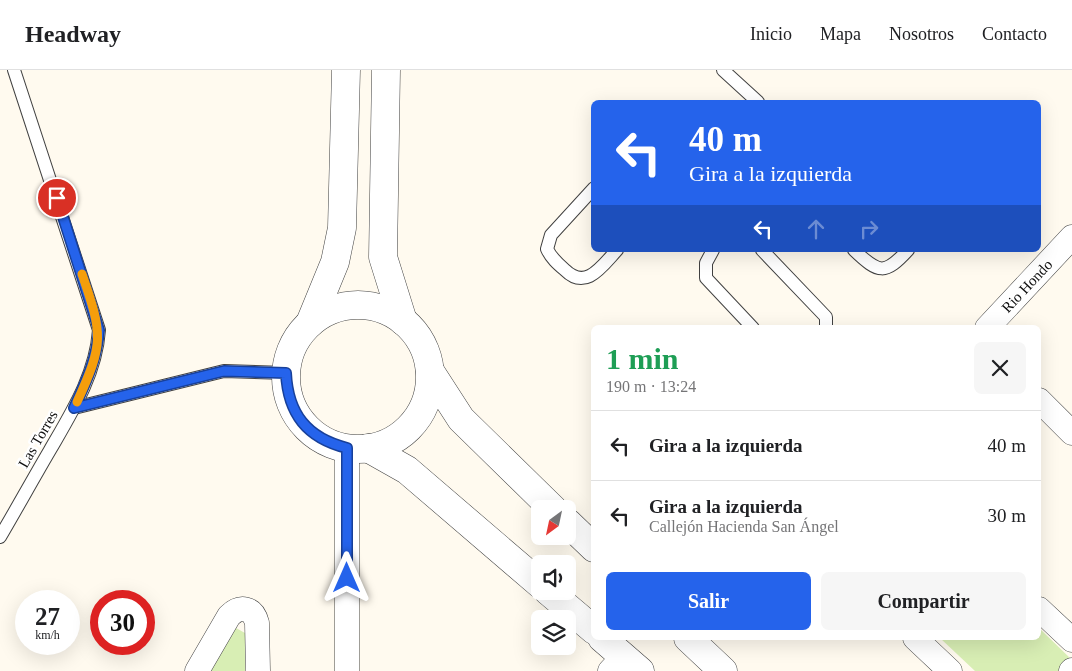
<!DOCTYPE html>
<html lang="es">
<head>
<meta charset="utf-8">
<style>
	body { margin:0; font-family:"Times New Roman",serif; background:#f6f6f6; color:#202124; height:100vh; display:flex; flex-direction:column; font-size:19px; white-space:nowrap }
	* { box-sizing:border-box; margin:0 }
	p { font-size:16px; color:#757577 }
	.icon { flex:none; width:28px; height:28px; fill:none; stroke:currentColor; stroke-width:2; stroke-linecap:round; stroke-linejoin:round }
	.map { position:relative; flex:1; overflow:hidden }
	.panel { position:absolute; left:591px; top:255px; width:450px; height:315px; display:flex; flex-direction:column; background:#fff; border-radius:8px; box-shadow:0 5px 20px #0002 }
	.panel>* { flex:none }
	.hud { position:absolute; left:591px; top:30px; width:450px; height:152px; border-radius:8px; box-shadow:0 5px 20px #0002; background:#2563eb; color:#fff; overflow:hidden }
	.needle { width:32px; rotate:213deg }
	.tools { position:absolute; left:531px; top:430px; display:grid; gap:10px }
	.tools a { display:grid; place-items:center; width:45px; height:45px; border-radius:8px; background:#fff; box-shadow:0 5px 20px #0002; font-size:25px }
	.speed { position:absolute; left:15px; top:520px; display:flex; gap:10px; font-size:25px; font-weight:700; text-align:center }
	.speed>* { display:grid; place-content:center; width:65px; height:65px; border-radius:50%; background:#fff; box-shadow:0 5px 20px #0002; line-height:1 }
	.speed small { font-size:12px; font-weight:400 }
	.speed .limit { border:8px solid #d22; background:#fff; color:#111 }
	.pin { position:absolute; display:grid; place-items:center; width:42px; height:42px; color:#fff; margin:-21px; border:2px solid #fff; border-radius:50%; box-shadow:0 1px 5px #0007 }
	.me { position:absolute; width:55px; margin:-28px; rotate:0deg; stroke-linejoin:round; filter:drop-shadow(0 0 4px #0008) }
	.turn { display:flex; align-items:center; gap:18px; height:105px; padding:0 15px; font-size:22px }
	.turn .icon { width:65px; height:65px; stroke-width:2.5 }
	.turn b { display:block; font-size:35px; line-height:42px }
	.lanes { display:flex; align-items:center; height:48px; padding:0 15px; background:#0003; justify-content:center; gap:25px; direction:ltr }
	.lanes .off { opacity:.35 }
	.round { display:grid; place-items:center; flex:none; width:52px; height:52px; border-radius:8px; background:#f6f6f6 }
	.headline { display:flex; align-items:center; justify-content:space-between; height:85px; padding:0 15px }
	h1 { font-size:30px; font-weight:800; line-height:38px; color:#1e9e55 }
	.action { display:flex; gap:10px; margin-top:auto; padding:10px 15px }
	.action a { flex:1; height:58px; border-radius:8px; background:#2563eb; color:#fff; font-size:20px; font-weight:800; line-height:58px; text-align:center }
	.action a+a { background:#f6f6f6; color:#202124 }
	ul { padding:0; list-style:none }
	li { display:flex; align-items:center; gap:15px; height:70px; padding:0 15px; border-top:1px solid #e0e0e0 }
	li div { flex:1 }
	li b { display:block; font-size:19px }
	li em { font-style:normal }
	header { display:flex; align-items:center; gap:30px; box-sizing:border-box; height:70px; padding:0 25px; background:#fff; border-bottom:1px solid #e0e0e0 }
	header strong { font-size:24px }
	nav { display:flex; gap:28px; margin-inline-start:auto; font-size:18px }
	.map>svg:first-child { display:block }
	.green { fill:#d8eeb4 }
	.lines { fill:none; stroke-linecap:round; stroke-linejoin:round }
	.service-casing { stroke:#414141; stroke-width:14 }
	.minor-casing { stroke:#414141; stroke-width:25 }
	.tertiary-casing { stroke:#414141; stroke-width:29 }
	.service { stroke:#fff; stroke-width:12 }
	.minor { stroke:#fff; stroke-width:24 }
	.tertiary { stroke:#fff; stroke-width:28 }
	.route-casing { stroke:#184099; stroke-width:12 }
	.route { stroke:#2563eb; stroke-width:9 }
	.slow { stroke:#f59e0b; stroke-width:9 }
	.labels { text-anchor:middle; stroke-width:5; stroke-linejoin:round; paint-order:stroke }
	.street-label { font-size:15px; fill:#0e0e0e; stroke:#fff }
</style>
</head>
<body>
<header>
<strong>Headway</strong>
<nav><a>Inicio</a><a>Mapa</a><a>Nosotros</a><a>Contacto</a></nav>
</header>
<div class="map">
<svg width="1072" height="601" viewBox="0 0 1072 601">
	<rect width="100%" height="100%" fill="#fffaef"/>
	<!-- green -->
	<g class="green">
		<polygon points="236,558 245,563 245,601 211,601"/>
		<polygon points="1039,558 1070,588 1058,601 975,601 940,568 1039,568"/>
	</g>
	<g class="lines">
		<defs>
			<g id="service">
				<polyline points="723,0 758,32"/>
				<path d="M594 118 551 165 547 179C551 188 558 194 565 200 586 221 602 196 617 180"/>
				<polyline points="713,180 706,193 706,208 753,258"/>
				<polyline points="762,180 826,247 826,258"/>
				<path d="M854 180C879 204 885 205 908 180"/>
				<polyline points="74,338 224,301 286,303"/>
				<path d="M0 467C17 438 33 409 50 380 72 342 96 304 99 260L14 0"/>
			</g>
			<g id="minor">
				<polyline points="987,258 1072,167"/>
				<polyline points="1039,330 1072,363"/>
				<polyline points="1039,539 1072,570"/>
				<polyline points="915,568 950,601"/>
				<path d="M197 601 229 546C240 535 253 537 257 553L258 601"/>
				<polyline points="347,601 347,378"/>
				<polyline points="610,601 624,586"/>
				<polyline points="1071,601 1072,600"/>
			</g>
			<g id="tertiary">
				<polyline points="386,0 383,187 403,251"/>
				<circle cx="358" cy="307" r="72"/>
				<polyline points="310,253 335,192 342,158 346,0"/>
				<polyline points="430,301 461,349 553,439"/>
				<polyline points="368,378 407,400 540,514"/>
				<polyline points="568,453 594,478"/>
				<polyline points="548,521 594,560"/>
				<polyline points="602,568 640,601"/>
				<polyline points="688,568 723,601"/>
			</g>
		</defs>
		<!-- service casing -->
		<use href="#service" class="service-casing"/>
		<!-- minor casing -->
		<use href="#minor" class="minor-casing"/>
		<!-- tertiary casing -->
		<use href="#tertiary" class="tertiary-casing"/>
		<!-- service -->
		<use href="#service" class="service"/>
		<!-- minor -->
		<use href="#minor" class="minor"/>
		<!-- tertiary -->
		<use href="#tertiary" class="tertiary"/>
	</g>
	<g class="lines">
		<defs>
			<path id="route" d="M57 128 99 260C97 289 86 312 74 338L224 301 286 303C288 344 307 368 347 378V508"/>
		</defs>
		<!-- route casing -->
		<use href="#route" class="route-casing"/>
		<!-- route -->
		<use href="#route" class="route"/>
		<!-- slow -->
		<path class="slow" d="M77 332C104 273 103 265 82 204"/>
	</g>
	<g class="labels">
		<!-- street labels -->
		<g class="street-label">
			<text transform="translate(1027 216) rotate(-47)" y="5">Rio Hondo</text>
			<text transform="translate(38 369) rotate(-60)" y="5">Las Torres</text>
		</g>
	</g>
</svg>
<div class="tools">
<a><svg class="needle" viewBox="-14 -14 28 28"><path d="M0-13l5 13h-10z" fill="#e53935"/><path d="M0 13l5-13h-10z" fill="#757577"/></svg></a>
<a><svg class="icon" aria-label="sound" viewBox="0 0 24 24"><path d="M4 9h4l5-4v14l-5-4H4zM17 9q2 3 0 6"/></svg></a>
<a><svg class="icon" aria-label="layers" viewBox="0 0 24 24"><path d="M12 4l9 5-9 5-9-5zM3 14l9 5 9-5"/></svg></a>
</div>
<div class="speed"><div>27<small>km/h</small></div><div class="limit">30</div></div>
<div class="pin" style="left:57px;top:128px;background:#d93025"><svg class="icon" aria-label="arrive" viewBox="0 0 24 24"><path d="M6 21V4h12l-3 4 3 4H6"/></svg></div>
<svg class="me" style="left:347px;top:508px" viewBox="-20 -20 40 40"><path d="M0-17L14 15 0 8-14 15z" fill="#2563eb" stroke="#fff" stroke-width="4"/></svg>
<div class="hud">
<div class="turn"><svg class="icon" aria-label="left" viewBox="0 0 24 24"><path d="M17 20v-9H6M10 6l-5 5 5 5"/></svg><div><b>40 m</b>Gira a la izquierda</div></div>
<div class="lanes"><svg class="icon" aria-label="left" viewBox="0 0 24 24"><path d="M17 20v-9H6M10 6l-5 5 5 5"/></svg><svg class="icon off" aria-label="ahead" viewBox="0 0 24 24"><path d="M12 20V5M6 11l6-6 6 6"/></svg><svg class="icon off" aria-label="right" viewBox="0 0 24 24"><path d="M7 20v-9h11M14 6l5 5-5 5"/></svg></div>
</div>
<section class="panel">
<div class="headline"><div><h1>1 min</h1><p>190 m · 13:24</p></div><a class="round"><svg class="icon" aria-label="close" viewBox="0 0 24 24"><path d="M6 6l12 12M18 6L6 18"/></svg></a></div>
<ul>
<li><svg class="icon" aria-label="left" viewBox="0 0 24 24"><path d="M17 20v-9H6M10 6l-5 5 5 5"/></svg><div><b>Gira a la izquierda</b></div><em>40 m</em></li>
<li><svg class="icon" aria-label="left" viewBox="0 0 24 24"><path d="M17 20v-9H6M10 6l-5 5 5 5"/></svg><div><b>Gira a la izquierda</b><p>Callejón Hacienda San Ángel</p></div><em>30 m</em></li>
</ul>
<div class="action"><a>Salir</a><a>Compartir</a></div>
</section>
</div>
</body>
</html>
